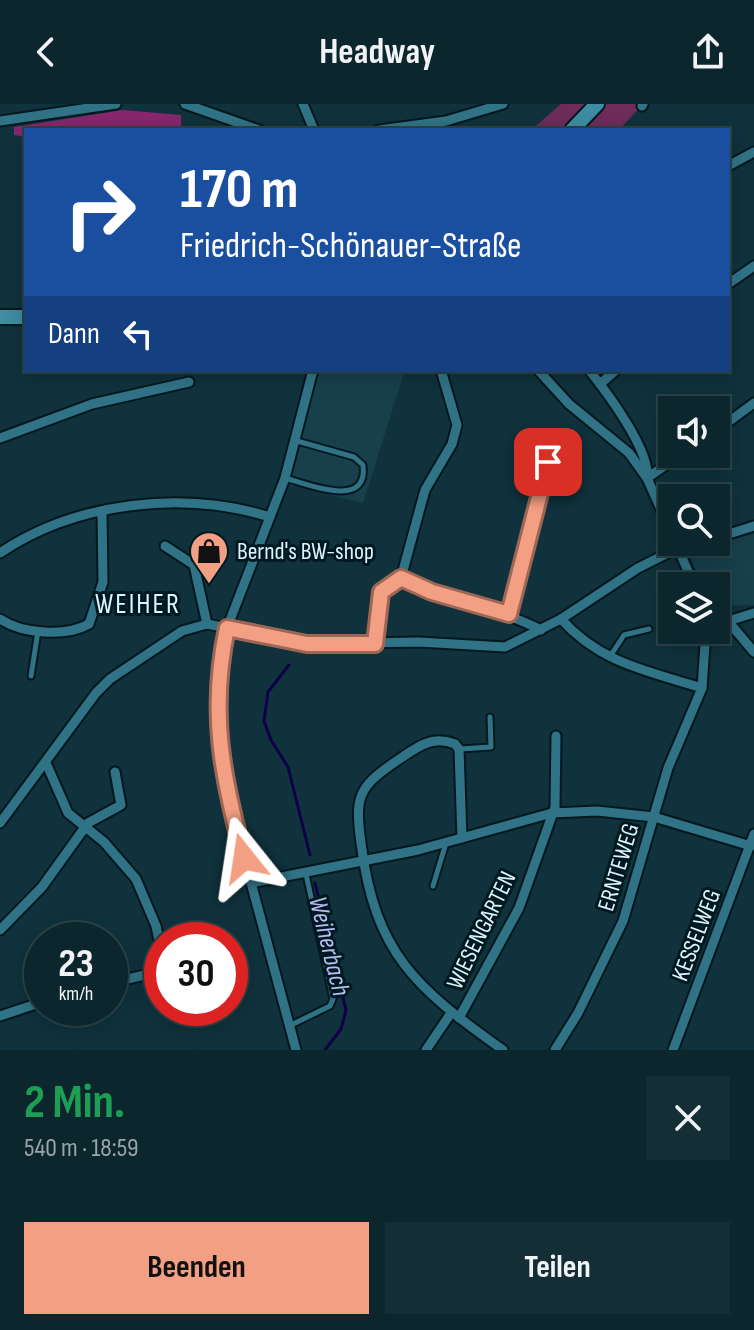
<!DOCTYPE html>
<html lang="de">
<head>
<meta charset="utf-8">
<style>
	body { margin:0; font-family:"Sofia Sans Condensed",sans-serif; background:#142e35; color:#f1f3f6; height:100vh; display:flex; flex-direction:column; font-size:30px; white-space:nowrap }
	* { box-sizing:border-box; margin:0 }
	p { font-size:26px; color:#9aa5aa }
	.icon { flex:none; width:44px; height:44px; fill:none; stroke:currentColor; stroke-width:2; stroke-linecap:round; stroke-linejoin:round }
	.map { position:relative; height:946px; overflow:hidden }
	.details { display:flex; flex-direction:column; background:#0b262d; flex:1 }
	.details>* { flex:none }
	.guide { position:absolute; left:24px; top:24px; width:706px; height:244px; border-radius:0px; box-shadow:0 4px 20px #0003,0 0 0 2px #2b4349; background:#1a4fa0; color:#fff; overflow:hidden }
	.tools { position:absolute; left:658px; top:292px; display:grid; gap:16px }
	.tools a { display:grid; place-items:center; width:72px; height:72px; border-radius:0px; background:#0b262d; box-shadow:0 4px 20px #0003,0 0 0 2px #2b4349; font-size:40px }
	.speed { position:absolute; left:24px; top:818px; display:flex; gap:16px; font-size:40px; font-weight:700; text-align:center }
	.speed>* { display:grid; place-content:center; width:104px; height:104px; border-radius:50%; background:#0b262d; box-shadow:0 4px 20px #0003,0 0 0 2px #2b4349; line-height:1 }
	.speed small { font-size:20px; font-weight:400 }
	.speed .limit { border:12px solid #d22; background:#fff; color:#111 }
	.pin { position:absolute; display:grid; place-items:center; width:68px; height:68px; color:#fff; margin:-34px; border-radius:16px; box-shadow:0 4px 12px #0006 }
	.me { position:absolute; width:88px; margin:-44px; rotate:345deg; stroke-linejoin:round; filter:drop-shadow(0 0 6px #0008) }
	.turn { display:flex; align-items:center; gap:28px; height:168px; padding:0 24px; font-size:36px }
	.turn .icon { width:104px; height:104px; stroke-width:2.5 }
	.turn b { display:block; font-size:56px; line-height:68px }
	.then { display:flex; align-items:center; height:76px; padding:0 24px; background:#0003; gap:16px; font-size:30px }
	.round { display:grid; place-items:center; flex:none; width:84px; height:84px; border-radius:0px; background:#142e35 }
	.headline { display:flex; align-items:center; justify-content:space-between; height:136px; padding:0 24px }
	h1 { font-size:48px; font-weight:700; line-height:60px; color:#1e9e55 }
	.cta { display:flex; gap:16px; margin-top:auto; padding:16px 24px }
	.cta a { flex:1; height:92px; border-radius:0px; background:#f39f83; color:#111; font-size:32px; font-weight:700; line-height:92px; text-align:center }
	.cta a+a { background:#142e35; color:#f1f3f6 }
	header { display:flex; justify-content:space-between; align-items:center; height:104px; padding:0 24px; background:#0b262d; font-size:36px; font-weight:700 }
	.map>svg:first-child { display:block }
	.built { fill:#17404c }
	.green { fill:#6e2c5b }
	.forest { fill:#87276f }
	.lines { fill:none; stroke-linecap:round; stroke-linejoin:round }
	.stream { stroke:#100047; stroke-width:3 }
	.lane-casing { stroke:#04181e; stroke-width:9 }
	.street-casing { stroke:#04181e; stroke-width:13 }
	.primary-casing { stroke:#04181e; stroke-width:18 }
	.lane { stroke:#317386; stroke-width:5 }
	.street { stroke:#317386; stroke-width:9 }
	.primary { stroke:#3e8da3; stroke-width:14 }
	.route-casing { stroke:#9e6755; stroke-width:20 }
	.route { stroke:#f39f83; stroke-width:14 }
	.labels { text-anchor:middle; stroke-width:6; stroke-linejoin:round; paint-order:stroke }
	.poi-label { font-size:24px; fill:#ddf6fe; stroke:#001920; text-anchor:start }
	.street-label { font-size:24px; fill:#ddf6fe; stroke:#001920 }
	.water-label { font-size:26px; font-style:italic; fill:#b8bef2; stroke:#001920 }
	.quarter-label { font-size:28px; letter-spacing:2px; fill:#ddf6fe; stroke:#001920 }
</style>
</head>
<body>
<header><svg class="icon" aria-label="back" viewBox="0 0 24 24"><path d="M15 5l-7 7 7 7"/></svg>Headway<svg class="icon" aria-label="share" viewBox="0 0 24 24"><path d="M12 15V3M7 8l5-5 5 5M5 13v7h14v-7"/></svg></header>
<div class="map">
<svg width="754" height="946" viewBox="0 0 754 946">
	<rect width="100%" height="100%" fill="#0f323c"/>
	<!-- built -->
	<g class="built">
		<polygon points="316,266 405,266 363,399 285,380"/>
		<polygon points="754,430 754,501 727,502 716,492 716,482 708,482 694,463 692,453 701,444"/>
	</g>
	<!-- green -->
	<g class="green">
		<polygon points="561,0 589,0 561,26 531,26"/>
		<polygon points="597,0 643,0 619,26 572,26"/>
	</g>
	<!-- forest -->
	<polygon class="forest" points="123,6 181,11 181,26 26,26 26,33 14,31 14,23"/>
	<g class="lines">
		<!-- stream -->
		<g class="stream">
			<polyline points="289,561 268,588 264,617 271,636 288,663 310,751"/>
			<polyline points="315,779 346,906 341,925 325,946"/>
		</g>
		<defs>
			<g id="lane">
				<path d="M285 374C307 380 369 406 363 361L354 353 297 337"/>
				<polyline points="609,554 624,531 649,525"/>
				<polyline points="31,572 38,527"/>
				<polyline points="460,645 491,643 490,613"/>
				<polyline points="433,782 446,739"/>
				<polyline points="289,922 330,902 333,895 306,770"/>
			</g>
			<g id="street">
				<polyline points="185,0 259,26"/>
				<polyline points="303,0 314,26"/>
				<polyline points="642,2 643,0"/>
				<polyline points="0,17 116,0"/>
				<polyline points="379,26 446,17 503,0"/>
				<polyline points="728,62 754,48"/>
				<polyline points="728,180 754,162"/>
				<polyline points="538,266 569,300 629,349 647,374 672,430"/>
				<path d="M589 266C606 287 651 347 647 374"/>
				<polyline points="600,280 616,266"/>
				<polyline points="716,327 754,299"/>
				<polyline points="0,334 92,300 189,278"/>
				<polyline points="647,374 682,350"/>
				<polyline points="716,434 754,422"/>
				<polyline points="675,438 688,467 700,482"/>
				<polyline points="165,442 194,461 207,520"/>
				<path d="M0 449C75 398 183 386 270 413"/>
				<path d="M401 474C446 496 496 503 541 526"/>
				<polyline points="716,503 754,548"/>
				<polyline points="509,510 536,397 553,351"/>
				<path d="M0 515C22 530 66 533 89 520L103 478 102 408"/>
				<polyline points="728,517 754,509"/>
				<path d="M375 540C376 515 373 483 401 474L425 386 452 340 457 321 441 266"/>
				<polyline points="702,584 706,526"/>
				<polyline points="46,659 68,709 104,738 136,775 156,822 162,851 159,864 149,870 110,879"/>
				<polyline points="0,719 96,589 110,575 182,527 207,520 307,540 419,538 505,543 561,515 638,464 678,444 702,438"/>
				<path d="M462 734 459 645 455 640C431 630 415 645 395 658 357 684 355 694 361 739 375 850 416 884 503 946"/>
				<polyline points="251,779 418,746 552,709 597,707 654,713 751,742"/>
				<polyline points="0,826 42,783 88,719 121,701 115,668"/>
				<polyline points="0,912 42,898"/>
				<polyline points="459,914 519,804 555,703 556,632"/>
				<polyline points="296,946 231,704 222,662 216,593 227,524 285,374 313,266"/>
				<polyline points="426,946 451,909"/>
				<path d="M555 946 578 909 623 817 668 664 702 584C648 567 600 559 561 515"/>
				<polyline points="673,946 754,730"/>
			</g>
			<g id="primary">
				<polyline points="572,26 597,0"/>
				<polyline points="0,213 26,213"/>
			</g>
		</defs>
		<!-- lane casing -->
		<use href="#lane" class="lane-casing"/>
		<!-- street casing -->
		<use href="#street" class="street-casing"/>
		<!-- primary casing -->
		<use href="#primary" class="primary-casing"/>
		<!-- lane -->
		<use href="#lane" class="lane"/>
		<!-- street -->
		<use href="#street" class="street"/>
		<!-- primary -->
		<use href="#primary" class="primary"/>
	</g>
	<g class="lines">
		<defs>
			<path id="route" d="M244 754C222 672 209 608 227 524L307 540H375L381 488 401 474 432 488 509 510 548 358"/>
		</defs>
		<!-- route casing -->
		<use href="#route" class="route-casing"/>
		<!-- route -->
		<use href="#route" class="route"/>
	</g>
	<!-- icons -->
	<defs>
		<symbol id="shop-pin" viewBox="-11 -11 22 30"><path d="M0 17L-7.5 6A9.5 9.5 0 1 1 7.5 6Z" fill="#f39f83" stroke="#001920"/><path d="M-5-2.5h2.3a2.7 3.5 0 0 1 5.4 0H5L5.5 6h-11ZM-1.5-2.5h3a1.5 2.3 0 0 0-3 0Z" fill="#111"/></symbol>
	</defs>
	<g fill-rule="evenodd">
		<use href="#shop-pin" x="187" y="425" width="44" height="60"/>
	</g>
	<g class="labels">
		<!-- poi labels -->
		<g class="poi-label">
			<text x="237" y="455">Bernd's BW-shop</text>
		</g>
		<!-- street labels -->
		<g class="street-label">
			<text transform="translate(618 763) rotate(-73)" y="8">ERNTEWEG</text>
			<text transform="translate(481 826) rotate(-64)" y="8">WIESENGARTEN</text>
			<text transform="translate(696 831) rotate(-69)" y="8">KESSELWEG</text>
		</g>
		<!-- water labels -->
		<g class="water-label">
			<text transform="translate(330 842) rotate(76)" y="9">Weiherbach</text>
		</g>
		<!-- quarter labels -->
		<g class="quarter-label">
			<text x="138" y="509">WEIHER</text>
		</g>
	</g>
</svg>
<div class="tools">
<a><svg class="icon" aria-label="sound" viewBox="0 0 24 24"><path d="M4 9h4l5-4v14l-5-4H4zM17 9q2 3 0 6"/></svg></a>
<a><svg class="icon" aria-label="search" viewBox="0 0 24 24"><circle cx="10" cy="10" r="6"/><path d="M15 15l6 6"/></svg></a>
<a><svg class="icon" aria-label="layers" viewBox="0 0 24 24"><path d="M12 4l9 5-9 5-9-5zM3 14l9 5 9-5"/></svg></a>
</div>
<div class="speed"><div>23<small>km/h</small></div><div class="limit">30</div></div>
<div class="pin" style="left:548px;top:358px;background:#d93025"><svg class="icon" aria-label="arrive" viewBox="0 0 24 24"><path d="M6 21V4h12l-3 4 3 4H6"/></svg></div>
<svg class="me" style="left:244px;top:754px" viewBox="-20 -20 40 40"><path d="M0-17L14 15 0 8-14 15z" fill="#f39f83" stroke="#fff" stroke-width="4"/></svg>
<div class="guide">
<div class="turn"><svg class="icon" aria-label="right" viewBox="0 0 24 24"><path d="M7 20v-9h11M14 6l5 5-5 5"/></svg><div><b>170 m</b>Friedrich-Schönauer-Straße</div></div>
<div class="then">Dann<svg class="icon" aria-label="left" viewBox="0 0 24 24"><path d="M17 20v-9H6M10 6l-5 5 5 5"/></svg></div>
</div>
</div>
<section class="details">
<div class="headline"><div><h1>2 Min.</h1><p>540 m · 18:59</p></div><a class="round"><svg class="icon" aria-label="close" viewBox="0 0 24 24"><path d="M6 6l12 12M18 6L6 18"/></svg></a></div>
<div class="cta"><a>Beenden</a><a>Teilen</a></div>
</section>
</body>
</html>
